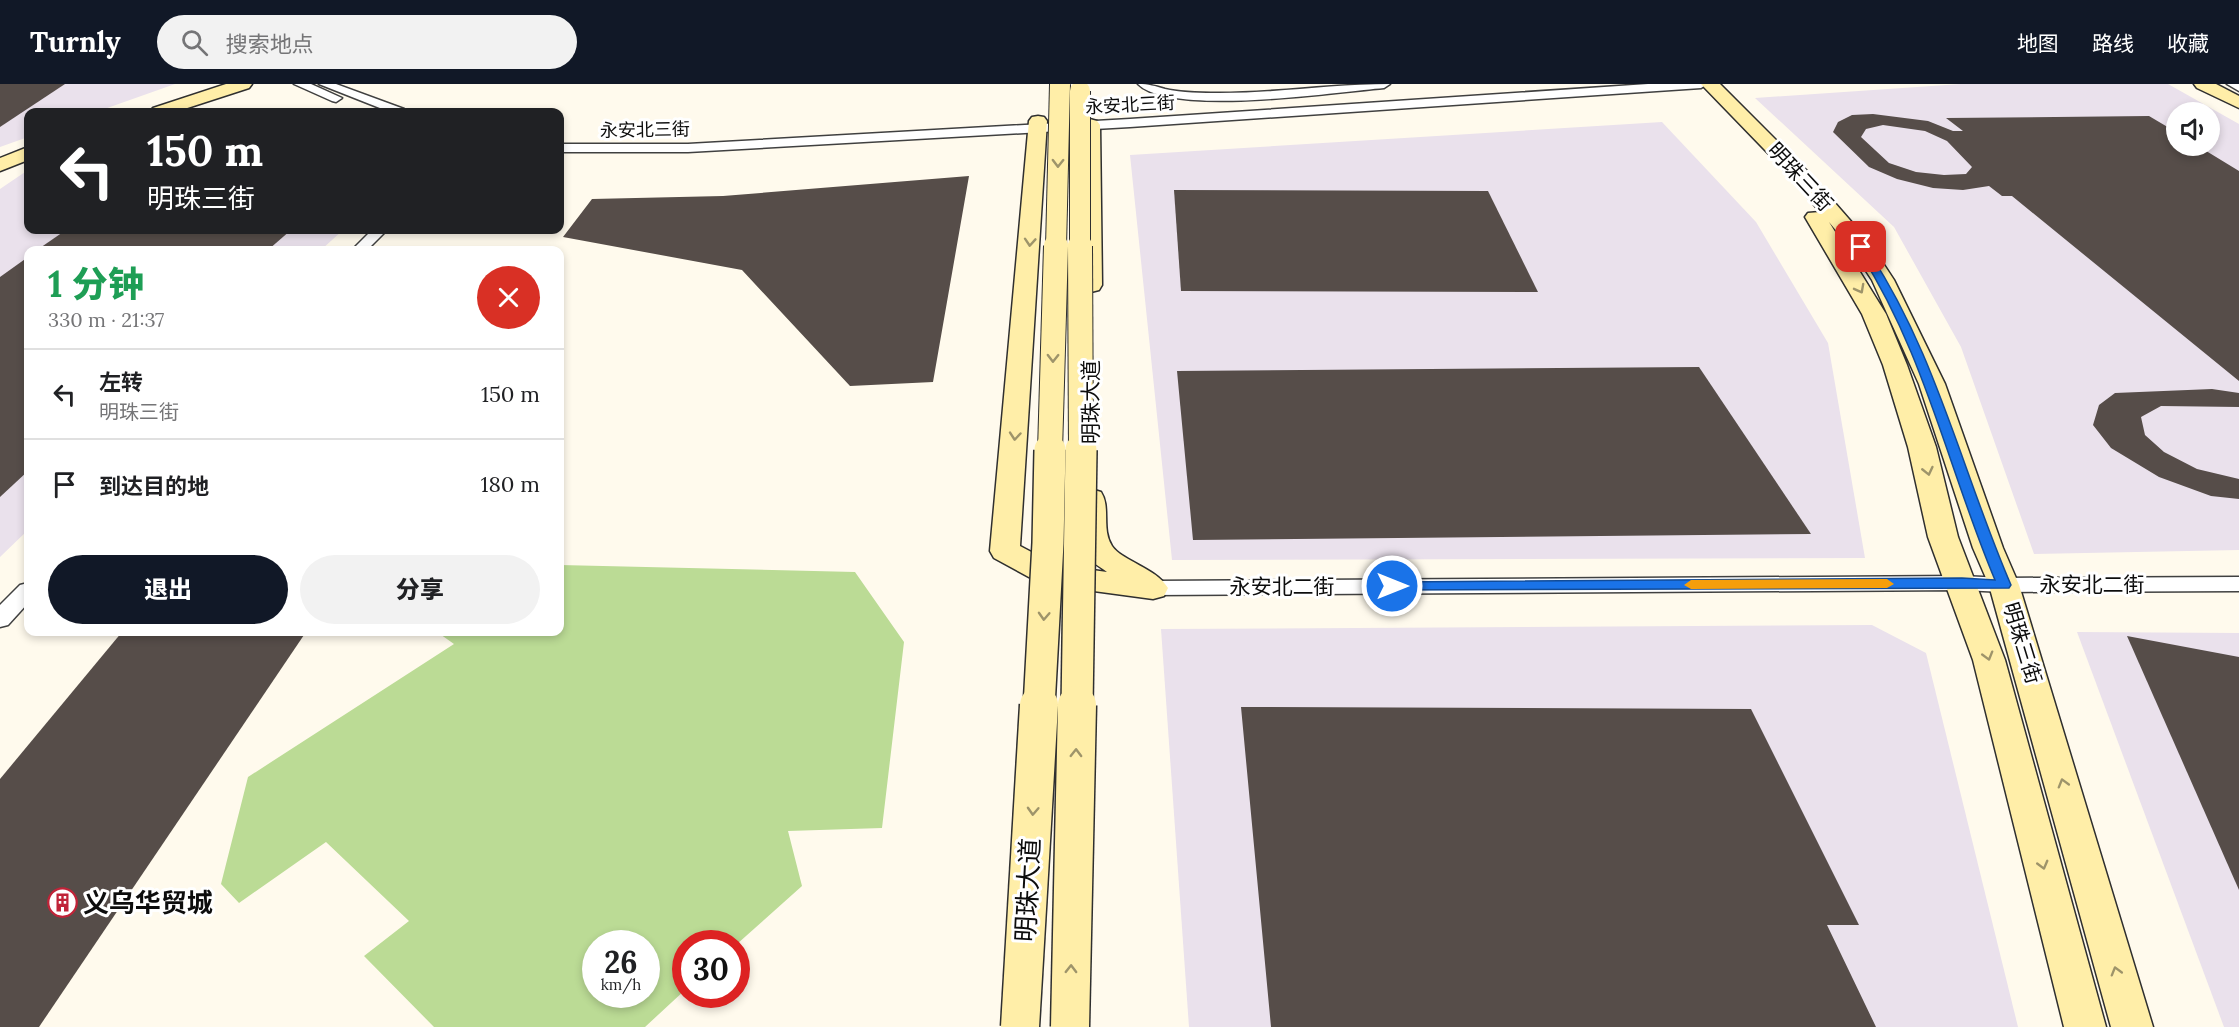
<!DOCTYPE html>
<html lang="zh">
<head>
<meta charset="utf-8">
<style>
	body { margin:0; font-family:Lora,"Noto Sans SC",serif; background:#f2f2f2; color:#202124; height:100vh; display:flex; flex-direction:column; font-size:22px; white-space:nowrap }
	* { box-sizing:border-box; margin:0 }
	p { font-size:20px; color:#757577 }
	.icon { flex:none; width:33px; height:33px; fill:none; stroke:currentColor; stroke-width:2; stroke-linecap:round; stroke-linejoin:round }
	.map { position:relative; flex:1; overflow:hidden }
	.details { position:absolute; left:24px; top:162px; width:540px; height:390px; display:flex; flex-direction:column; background:#fff; border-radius:12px; box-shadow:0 3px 9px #0003 }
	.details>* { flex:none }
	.hud { position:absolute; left:24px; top:24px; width:540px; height:126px; border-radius:12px; box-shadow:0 3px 9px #0003; background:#202124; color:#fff; overflow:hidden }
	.controls { position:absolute; left:2166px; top:18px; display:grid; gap:12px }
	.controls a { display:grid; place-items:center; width:54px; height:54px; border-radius:50%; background:#fff; box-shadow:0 3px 9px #0003; font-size:30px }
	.speed { position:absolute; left:582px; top:846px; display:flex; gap:12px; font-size:30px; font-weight:700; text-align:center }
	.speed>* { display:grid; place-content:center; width:78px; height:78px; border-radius:50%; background:#fff; box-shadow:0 3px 9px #0003; line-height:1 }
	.speed small { font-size:15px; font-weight:400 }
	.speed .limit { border:9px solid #d22; background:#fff; color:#111 }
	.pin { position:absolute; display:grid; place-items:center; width:51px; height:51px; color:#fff; margin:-26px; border-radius:12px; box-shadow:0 3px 9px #0006 }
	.me { position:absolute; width:66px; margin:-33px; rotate:90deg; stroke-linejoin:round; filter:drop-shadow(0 0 4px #0008) }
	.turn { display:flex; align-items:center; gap:21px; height:126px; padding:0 24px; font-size:27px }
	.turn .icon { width:78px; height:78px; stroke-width:2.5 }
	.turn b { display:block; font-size:42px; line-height:51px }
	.round { display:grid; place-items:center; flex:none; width:63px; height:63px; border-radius:32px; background:#f2f2f2 }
	.head { display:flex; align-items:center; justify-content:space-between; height:102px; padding:0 24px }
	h1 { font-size:36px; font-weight:800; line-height:45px; color:#1e9e55 }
	.action { display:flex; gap:12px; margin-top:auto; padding:12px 24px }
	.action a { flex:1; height:69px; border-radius:36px; background:#111827; color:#fff; font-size:24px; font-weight:800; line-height:69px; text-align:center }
	.action a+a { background:#f2f2f2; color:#202124 }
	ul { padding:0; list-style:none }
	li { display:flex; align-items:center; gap:18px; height:90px; padding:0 24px; border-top:2px solid #e0e0e0 }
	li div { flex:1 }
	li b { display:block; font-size:22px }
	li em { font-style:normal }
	header { display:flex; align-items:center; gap:36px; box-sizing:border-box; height:84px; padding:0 30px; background:#111827; color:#fff }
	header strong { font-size:28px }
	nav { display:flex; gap:33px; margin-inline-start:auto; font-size:21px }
	.search { width:420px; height:54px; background:#f2f2f2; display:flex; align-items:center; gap:15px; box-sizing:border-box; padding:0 21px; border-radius:33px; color:#757577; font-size:22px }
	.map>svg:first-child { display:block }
	.industrial { fill:#eae1ec; fill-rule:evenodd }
	.forest { fill:#bbdb95; fill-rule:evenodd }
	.building { fill:#564d49; fill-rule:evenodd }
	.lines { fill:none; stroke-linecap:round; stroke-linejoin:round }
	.street-casing { stroke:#404040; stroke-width:3 }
	.secondary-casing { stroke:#2f2f2f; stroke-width:3 }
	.street { fill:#fff; fill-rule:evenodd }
	.secondary { fill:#ffeea8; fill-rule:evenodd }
	.secondary-bridge-far3-casing { stroke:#2f2f2f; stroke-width:22; stroke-linecap:butt }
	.secondary-bridge-far2-casing { stroke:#2f2f2f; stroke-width:26; stroke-linecap:butt }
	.secondary-bridge-far1-casing { stroke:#2f2f2f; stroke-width:34; stroke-linecap:butt }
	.secondary-bridge-casing { stroke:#2f2f2f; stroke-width:41; stroke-linecap:butt }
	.secondary-bridge-far3 { stroke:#ffeea8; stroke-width:20 }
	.secondary-bridge-far2 { stroke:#ffeea8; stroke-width:24 }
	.secondary-bridge-far1 { stroke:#ffeea8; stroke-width:31 }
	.secondary-bridge { stroke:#ffeea8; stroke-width:38 }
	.oneway { stroke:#9e946a }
	.route { fill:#1a73e8; stroke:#114b97; stroke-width:1.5 }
	.slow { fill:#f59e0b }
	.labels { text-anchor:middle; stroke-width:6; stroke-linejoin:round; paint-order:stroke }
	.far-street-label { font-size:18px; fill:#0d0d0d; stroke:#fff }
	.street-label { font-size:21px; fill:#0d0d0d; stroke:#fff }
	.near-street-label { font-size:26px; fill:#0d0d0d; stroke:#fff }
	.near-poi-label { font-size:26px; font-weight:bold; fill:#0d0d0d; stroke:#fff; text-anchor:start }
</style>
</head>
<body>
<header>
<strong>Turnly</strong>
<div class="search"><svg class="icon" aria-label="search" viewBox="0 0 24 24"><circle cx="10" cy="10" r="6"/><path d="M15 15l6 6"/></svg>搜索地点</div>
<nav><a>地图</a><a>路线</a><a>收藏</a></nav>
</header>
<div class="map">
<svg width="2239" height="943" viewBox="0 0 2239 943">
	<rect width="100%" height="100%" fill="#fffaed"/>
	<!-- industrial -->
	<g class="industrial">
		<polygon points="0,0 175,0 96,28 28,28 28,53 0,63"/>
		<path d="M1961 0H2168L2239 40V466L2034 470 1961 263 1894 143 1755 14ZM2176 28H2210V62H2176Z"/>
		<polygon points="1662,38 1756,138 1828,259 1865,474 1172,476 1130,71"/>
		<polygon points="28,86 28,146 343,146 321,166 28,166 28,446 0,473 0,105"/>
		<polygon points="1872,541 1926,569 2018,943 1189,943 1161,545"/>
		<polygon points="2077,548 2239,549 2239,943 2224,943"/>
	</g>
	<!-- forest -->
	<path class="forest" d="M560 481 855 488 904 558 882 744 788 747 802 802 737 860H686L685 906 645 943H434L364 872 409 837 326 758 239 819 221 800 248 693 454 560 437 548H560ZM596 860H646V910H596Z"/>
	<!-- building -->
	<g class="building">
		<polygon points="0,0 65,0 0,43"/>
		<path d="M1873 30 1928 37 1953 47H1963L1946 34 2149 32 2176 48V62H2198L2239 87V297L2012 112H2002L1989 102 1963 106 1933 104 1897 95 1869 83 1833 48 1838 38 1852 31ZM1883 41 1925 47 1947 57 1972 83 1966 90 1944 91 1916 88 1889 79 1861 53 1866 45Z"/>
		<polygon points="969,92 933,298 850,302 742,186 563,153 592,115 723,112"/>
		<polygon points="1174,106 1488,107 1538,208 1181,207"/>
		<polygon points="66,146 291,146 268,166 37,166"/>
		<polygon points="28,173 28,387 0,413 0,193"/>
		<polygon points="1699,283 1811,450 1193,456 1177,287"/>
		<polygon points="2212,305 2239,309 2239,323 2161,322 2141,333 2145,351 2164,368 2197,385 2239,395 2239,415 2211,412 2159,393 2111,364 2093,341 2099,321 2115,309"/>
		<polygon points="122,548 306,548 39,943 0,943 0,695"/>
		<polygon points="2127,552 2239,573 2239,806"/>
		<polygon points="1241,623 1751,625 1859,841 1827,841 1876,943 1271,943"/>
	</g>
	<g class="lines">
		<defs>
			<g id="street">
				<polygon points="294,0 311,0 342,14 336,18 332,17"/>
				<polygon points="319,0 336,0 404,25 406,28 390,28"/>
				<path d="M1138 0C1149 0 1155 2 1165 5 1182 9 1202 9 1220 9 1277 9 1333 0 1390 0L1384 4C1337 8 1170 33 1138 0Z"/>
				<polygon points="1648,0 1707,0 1701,4 1130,43 688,68 560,68 560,60 688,60 1130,35"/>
				<polygon points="2227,0 2239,0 2239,7"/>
				<polygon points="372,146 387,146 367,166 352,166"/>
				<polygon points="1962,492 2004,494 2239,493 2239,507 2004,508 1962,506 1153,511 1145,509 1142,504 1145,499 1153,497"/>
				<polygon points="28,499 28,519 8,541 0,543 0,521 20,501"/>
			</g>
			<g id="secondary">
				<polygon points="226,0 252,0 249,4 175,28 150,28 153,24"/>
				<polygon points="1701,0 1720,0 1807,87 1869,158 1894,196 1945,300 2003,464 2019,501 2153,943 2111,943 1989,501 1973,464 1919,300 1872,196 1853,167 1829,138 1886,230 1907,281 1936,363 1958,453 2005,576 2106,943 2064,943 1973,576 1928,453 1908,363 1883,281 1862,230 1805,133 1808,129 1820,128 1793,95"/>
				<polygon points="2194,0 2216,0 2239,12 2239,24 2197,4"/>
				<polygon points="1072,30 1097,37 1100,41 1102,201 1099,206 1091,208 1083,206 1080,201 1082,44 1066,39 1063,35 1066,31"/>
				<path d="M1038 32 1044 33 1047 37 1020 462 1056 481 1107 488C1101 483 1092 479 1088 473 1076 458 1070 424 1081 408L1091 405 1101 408C1111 423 1101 445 1112 462 1122 477 1156 484 1168 504L1164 512 1153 515 1049 501 1038 498 994 474 990 467 1029 37 1032 33Z"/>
				<polygon points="28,63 28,76 0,87 0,74"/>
			</g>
		</defs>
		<!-- street casing -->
		<use href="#street" class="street-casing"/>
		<!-- secondary casing -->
		<use href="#secondary" class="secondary-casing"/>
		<!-- street -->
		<use href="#street" class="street"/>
		<!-- secondary -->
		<use href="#secondary" class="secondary"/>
		<defs>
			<g id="secondary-bridge-far3">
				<polyline points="1080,7 1080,163"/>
				<polyline points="1056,163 1060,0"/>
			</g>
			<g id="secondary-bridge-far2">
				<polyline points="1080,162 1081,367"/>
				<polyline points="1050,367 1056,162"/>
			</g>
			<g id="secondary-bridge-far1">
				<polyline points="1039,623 1048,459 1050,366"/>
				<polyline points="1077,623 1081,366"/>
			</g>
			<g id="secondary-bridge">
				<polyline points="1020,943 1039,621"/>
				<polyline points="1070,943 1077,621"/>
			</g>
		</defs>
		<!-- secondary-bridge-far3 casing -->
		<use href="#secondary-bridge-far3" class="secondary-bridge-far3-casing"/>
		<!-- secondary-bridge-far2 casing -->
		<use href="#secondary-bridge-far2" class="secondary-bridge-far2-casing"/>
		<!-- secondary-bridge-far1 casing -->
		<use href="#secondary-bridge-far1" class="secondary-bridge-far1-casing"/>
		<!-- secondary-bridge casing -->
		<use href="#secondary-bridge" class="secondary-bridge-casing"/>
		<!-- secondary-bridge-far3 -->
		<use href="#secondary-bridge-far3" class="secondary-bridge-far3"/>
		<!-- secondary-bridge-far2 -->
		<use href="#secondary-bridge-far2" class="secondary-bridge-far2"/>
		<!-- secondary-bridge-far1 -->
		<use href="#secondary-bridge-far1" class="secondary-bridge-far1"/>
		<!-- secondary-bridge -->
		<use href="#secondary-bridge" class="secondary-bridge"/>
	</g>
	<!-- one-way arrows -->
	<defs><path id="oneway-chevron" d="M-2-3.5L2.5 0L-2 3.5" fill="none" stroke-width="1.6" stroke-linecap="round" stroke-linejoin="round" transform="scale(1.5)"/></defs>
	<g class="oneway">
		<use href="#oneway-chevron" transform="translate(1058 79) rotate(91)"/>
		<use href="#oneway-chevron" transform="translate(1030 158) rotate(94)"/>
		<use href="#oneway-chevron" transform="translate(1860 205) rotate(62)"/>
		<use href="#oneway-chevron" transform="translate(1053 274) rotate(91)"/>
		<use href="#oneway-chevron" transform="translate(1015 352) rotate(95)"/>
		<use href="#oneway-chevron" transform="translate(1928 387) rotate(77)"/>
		<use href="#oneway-chevron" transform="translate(1044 532) rotate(93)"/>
		<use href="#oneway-chevron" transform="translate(1988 572) rotate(74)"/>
		<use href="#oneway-chevron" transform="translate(1076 669) rotate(-89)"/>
		<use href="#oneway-chevron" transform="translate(2063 699) rotate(-106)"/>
		<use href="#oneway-chevron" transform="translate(1033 727) rotate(93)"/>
		<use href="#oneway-chevron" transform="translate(2043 781) rotate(75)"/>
		<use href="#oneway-chevron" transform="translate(1071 885) rotate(-89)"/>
		<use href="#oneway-chevron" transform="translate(2116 887) rotate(-106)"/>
	</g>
	<!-- route -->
	<path class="route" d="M1857 161H1864C1935 264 1962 388 2011 501L2009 504 1387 506 1385 502 1387 499 1392 498 1962 494 1995 496C1948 385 1924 265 1856 163Z"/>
	<!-- slow -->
	<polygon class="slow" points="1887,495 1894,500 1887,504 1691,505 1684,501 1691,496"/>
	<!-- icons -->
	<defs>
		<symbol id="building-ring" viewBox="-11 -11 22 22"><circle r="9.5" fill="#fff" stroke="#c02338" stroke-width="1.5"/><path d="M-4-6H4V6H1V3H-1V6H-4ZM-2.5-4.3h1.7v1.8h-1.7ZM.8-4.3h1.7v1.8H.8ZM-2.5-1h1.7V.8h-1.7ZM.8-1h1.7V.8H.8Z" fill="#c02338"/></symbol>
	</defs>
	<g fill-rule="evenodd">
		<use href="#building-ring" x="46" y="802" width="33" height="33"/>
	</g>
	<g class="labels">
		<!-- far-street labels -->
		<g class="far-street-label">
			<text transform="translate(1130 21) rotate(-3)" y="6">永安北三街</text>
			<text transform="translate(645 46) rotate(-1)" y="6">永安北三街</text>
		</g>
		<!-- street labels -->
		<g class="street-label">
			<text transform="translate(1800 93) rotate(47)" y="7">明珠三街</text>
			<text transform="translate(1091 318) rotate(-90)" y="7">明珠大道</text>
			<text x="2092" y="508">永安北二街</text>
			<text x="1282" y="510">永安北二街</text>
			<text transform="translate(2022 559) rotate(73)" y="7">明珠三街</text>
		</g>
		<!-- near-street labels -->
		<g class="near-street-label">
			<text transform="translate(1028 806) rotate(-87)" y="9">明珠大道</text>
		</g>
		<!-- near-poi labels -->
		<g class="near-poi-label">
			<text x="83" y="828">义乌华贸城</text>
		</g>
	</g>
</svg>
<div class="controls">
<a><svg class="icon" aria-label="sound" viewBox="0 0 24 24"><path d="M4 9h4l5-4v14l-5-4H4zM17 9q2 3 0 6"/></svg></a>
</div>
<div class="speed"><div>26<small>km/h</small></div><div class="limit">30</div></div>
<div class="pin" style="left:1861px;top:163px;background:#d93025"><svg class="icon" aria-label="arrive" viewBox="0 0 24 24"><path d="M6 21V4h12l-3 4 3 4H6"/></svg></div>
<svg class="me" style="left:1392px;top:502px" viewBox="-20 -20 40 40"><circle r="17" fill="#1a73e8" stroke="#fff" stroke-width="3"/><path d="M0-11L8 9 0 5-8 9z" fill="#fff"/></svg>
<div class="hud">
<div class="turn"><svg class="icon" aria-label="left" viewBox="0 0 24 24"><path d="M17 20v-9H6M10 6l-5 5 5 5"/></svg><div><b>150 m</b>明珠三街</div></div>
</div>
<section class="details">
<div class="head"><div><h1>1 分钟</h1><p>330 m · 21:37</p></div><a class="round" style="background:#d93025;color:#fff"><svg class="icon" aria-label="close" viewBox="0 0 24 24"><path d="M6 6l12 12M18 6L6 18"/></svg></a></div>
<ul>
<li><svg class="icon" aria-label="left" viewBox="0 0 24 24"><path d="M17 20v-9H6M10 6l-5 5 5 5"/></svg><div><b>左转</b><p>明珠三街</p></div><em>150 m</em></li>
<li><svg class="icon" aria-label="arrive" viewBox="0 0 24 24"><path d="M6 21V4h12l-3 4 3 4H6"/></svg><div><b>到达目的地</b></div><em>180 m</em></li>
</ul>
<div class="action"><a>退出</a><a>分享</a></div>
</section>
</div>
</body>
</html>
